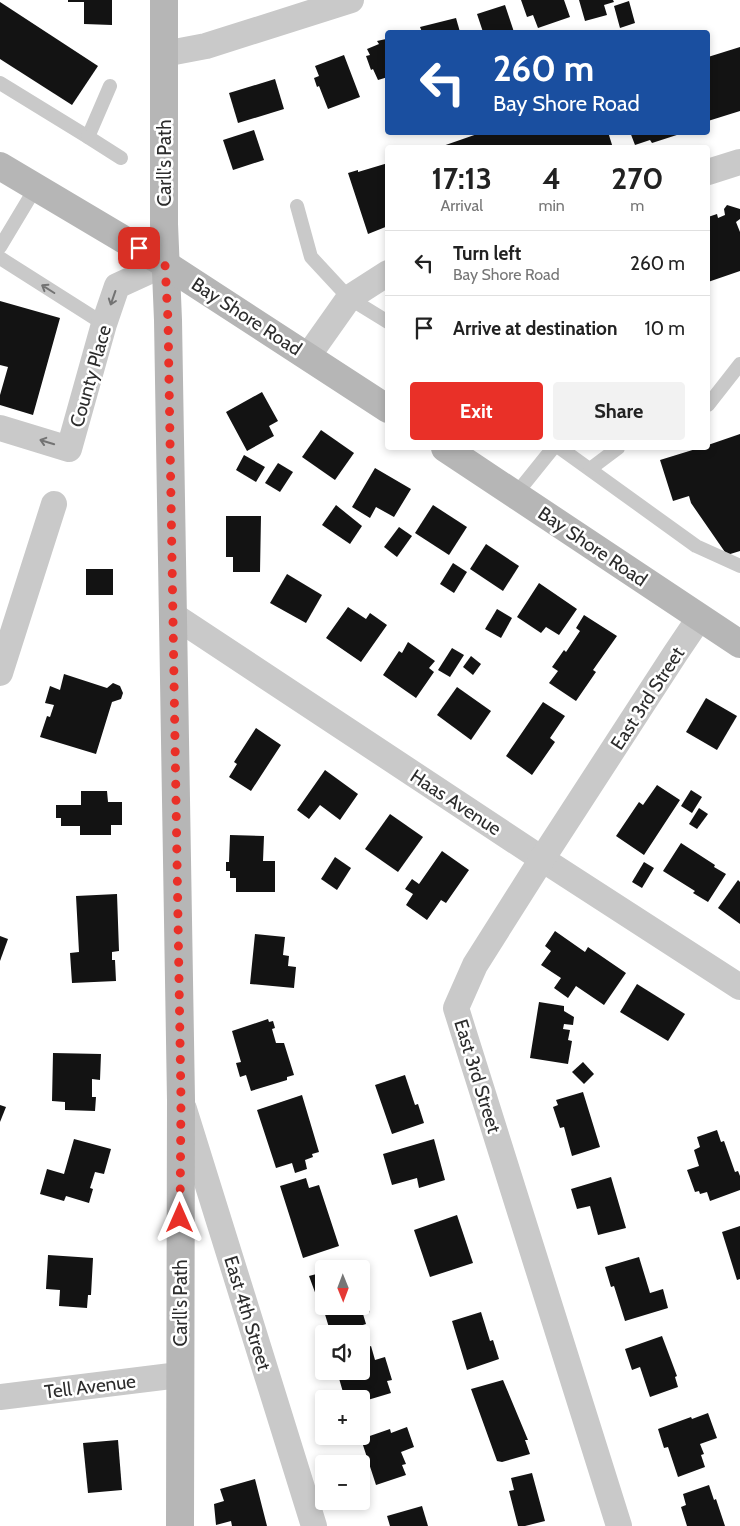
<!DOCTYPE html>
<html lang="en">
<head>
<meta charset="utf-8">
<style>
	body { margin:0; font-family:Cabin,sans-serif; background:#f2f2f2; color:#222; height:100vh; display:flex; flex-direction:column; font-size:19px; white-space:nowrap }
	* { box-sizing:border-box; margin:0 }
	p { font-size:16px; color:#767676 }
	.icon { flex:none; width:28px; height:28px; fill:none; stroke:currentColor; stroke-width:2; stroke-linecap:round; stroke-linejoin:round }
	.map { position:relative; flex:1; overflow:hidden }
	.panel { position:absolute; left:385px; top:145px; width:325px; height:305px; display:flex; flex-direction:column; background:#fff; border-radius:5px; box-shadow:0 2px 8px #0003 }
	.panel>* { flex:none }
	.top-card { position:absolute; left:385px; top:30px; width:325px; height:105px; border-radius:5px; box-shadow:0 2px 8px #0003; background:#1a4fa0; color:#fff; overflow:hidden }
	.needle { width:32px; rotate:179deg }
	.tools { position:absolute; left:315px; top:1260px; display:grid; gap:10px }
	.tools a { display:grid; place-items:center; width:55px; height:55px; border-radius:5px; background:#fff; box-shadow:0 2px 8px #0003; font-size:25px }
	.pin { position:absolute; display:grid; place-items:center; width:42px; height:42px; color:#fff; margin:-21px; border-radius:10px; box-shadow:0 2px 8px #0006 }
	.me { position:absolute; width:55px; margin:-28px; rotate:0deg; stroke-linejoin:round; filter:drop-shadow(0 0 4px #0008) }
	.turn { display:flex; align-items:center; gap:18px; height:105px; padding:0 25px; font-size:22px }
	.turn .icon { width:65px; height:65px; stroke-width:2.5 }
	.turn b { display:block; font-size:35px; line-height:42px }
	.eta { display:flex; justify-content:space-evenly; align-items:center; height:85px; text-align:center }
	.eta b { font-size:30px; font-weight:700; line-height:35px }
	.action { display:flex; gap:10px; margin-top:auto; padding:10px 25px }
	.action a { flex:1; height:58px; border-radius:5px; background:#e93028; color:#fff; font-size:20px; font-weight:700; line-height:58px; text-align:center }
	.action a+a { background:#f2f2f2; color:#222 }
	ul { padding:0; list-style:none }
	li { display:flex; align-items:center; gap:15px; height:65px; padding:0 25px; border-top:1px solid #e0e0e0 }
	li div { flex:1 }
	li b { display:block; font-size:19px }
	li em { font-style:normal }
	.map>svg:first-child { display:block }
	.building { fill:#131313 }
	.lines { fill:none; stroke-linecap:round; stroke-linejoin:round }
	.lane { stroke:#c9c9c9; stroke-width:14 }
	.street { stroke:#c9c9c9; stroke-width:26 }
	.secondary { stroke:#b6b6b6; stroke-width:28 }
	.oneway { stroke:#737373 }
	.route { stroke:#e93028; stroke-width:9; stroke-dasharray:0 16.2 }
	.labels { text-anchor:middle; stroke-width:5; stroke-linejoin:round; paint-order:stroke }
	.street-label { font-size:19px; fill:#2c2c2c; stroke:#fff }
</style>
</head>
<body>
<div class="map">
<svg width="740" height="1526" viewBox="0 0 740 1526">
	<rect width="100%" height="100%" fill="#fff"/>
	<!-- building -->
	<g class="building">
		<polygon points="68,0 112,0 112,25 84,24 84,2 68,2"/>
		<polygon points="521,0 564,0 570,17 538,28 533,15 527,17"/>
		<polygon points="579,0 613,0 614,2 604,5 607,15 585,21"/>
		<polygon points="629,1 635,23 620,28 614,6"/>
		<polygon points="0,2 98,66 72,105 0,59"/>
		<polygon points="505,5 514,32 483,32 477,14"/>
		<polygon points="456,18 460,32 422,32 420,27"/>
		<polygon points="386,39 388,44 388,77 378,80 373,69 371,70 366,56 370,55 367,49 379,44 377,41"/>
		<polygon points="740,47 740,111 708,121 708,57"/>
		<polygon points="344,55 360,97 328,109 319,86 317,87 314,78 319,76 315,66"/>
		<polygon points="275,79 284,109 238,123 229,93"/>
		<polygon points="254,130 264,160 233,170 223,140"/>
		<polygon points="483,132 608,132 613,148 437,148"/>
		<polygon points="630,132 683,132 683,133 652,143 650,140 635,145"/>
		<polygon points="388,163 388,226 368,234 348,173 358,170 358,172"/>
		<polygon points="727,205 740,209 740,219 736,222 740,232 740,271 708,282 708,217 717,214 718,218 725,215 724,209"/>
		<polygon points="0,301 60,318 33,415 0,405 0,395 8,367 0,365"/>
		<polygon points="262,392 278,421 269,426 274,436 247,451 226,412"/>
		<polygon points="321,430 354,453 335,480 302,457"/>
		<polygon points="740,434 740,551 727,555 691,503 689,496 673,501 660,460 699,448 708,448 708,445"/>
		<polygon points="244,455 265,467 256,482 236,470"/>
		<polygon points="278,463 293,472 280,492 265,483"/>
		<polygon points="375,468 411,489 394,517 376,507 370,518 352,507"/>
		<polygon points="336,505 362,526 350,544 322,525"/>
		<polygon points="433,505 467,527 449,555 415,533"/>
		<polygon points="226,516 261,516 260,572 233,572 233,557 226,557"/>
		<polygon points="399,527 412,536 397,557 384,547"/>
		<polygon points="486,544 519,566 503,591 470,569"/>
		<polygon points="453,563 467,572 454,593 440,584"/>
		<rect x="86" y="569" width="27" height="26"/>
		<polygon points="287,574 322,595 306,623 270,603"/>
		<polygon points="539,583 577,609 559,635 546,627 541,633 517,617"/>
		<polygon points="348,607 366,619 370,613 387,625 361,662 326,638"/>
		<polygon points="497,609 512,618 501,638 485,629"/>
		<polygon points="584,615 617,636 593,670 596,672 576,701 549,683 558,671 552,667 564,650 566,652 580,631 576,628"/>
		<polygon points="408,642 435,661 429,668 434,672 416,698 383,675 399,651 402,653"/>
		<polygon points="452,648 464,655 450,677 438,670"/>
		<polygon points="471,656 481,664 473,675 463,667"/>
		<polygon points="64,674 107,688 113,683 120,686 123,693 121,699 112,702 96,754 40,737 47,716 50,717 54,705 45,703 50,686 60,690"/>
		<polygon points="457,687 491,711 471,740 437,715"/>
		<polygon points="706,698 737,716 717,750 686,732"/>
		<polygon points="543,702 565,716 550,738 555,742 532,775 506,756"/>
		<polygon points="256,728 281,745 251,791 229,777 237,764 234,762"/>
		<polygon points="325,770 358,794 340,820 320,805 309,819 297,810"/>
		<polygon points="657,785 680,800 644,855 616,836 639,802 643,805"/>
		<polygon points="691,790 702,797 692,813 681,806"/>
		<polygon points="81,791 107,791 108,802 122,802 122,825 111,825 111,835 80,835 80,826 61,826 61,818 56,818 56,805 81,805"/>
		<polygon points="699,808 708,814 697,829 689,824"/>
		<polygon points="390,814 423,837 398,872 365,849"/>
		<polygon points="230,835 264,836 263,861 275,861 275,892 236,892 236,878 230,878 230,871 226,871 226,862 229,862"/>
		<polygon points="681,843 715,865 714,867 726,874 708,902 693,893 695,891 663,871"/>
		<polygon points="442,851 469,870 446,903 441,900 427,920 406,905 413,894 405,889 412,879 419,884"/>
		<polygon points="335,857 351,868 337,890 321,879"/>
		<polygon points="644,862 654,868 642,888 632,882"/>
		<polygon points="738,880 740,882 740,924 718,908"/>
		<polygon points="117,894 119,951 112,952 112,960 115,960 116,981 72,983 70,953 79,952 76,896"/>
		<polygon points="555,931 585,952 588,947 626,973 604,1005 576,986 568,998 554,988 561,978 541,965 551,951 545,946"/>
		<polygon points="255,934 285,937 283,955 289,956 288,966 296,967 294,988 250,984"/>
		<polygon points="0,936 8,939 0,961"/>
		<polygon points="637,984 685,1014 668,1041 620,1012"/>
		<polygon points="539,1002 564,1006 564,1011 574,1017 573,1025 564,1024 563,1029 570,1030 568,1040 572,1041 568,1064 530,1058"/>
		<polygon points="268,1019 269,1022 273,1021 275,1028 272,1029 276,1043 284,1043 294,1075 287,1077 287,1080 251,1091 246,1075 240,1077 236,1063 241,1062 232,1031"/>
		<polygon points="53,1053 101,1054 100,1080 92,1079 92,1097 96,1097 95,1111 65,1110 65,1102 52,1101"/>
		<polygon points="583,1062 594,1074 584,1084 572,1072"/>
		<polygon points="405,1075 415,1105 418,1104 424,1123 392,1134 375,1085"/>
		<polygon points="583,1092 600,1147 572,1156 564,1127 560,1128 553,1107 558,1105 556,1100"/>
		<polygon points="302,1095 319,1152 312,1154 313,1157 305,1160 307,1169 295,1173 292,1163 276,1168 257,1110"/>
		<polygon points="0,1105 6,1107 0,1122"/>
		<polygon points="717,1130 721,1142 724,1141 735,1172 738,1171 740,1176 740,1190 710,1201 707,1192 700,1194 699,1191 695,1192 687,1170 699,1166 694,1150 700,1147 697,1137"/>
		<polygon points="74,1139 111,1149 104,1174 95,1172 90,1188 93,1189 89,1203 66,1196 64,1201 40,1194 47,1169 64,1174"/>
		<polygon points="434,1139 445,1180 419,1188 417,1178 392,1185 383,1154"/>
		<polygon points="611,1177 626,1228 598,1235 590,1206 577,1209 571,1189"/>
		<polygon points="306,1178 309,1188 319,1185 339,1246 303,1258 280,1186"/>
		<polygon points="457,1215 473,1263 430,1277 414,1230"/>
		<polygon points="740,1226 740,1279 737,1280 722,1232"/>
		<polygon points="48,1255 93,1258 91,1295 88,1295 87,1308 59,1306 60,1290 46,1289"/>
		<polygon points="639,1257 650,1293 663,1289 668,1308 625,1321 614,1286 611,1287 605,1267"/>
		<polygon points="324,1272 324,1306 361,1306 361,1301 366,1300 370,1312 363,1314 366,1324 335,1334 331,1334 319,1295 316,1295 309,1276"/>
		<polygon points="481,1312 490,1341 493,1340 499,1359 467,1370 452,1321"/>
		<polygon points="361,1332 366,1348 371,1346 375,1360 385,1357 392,1380 387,1381 391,1393 361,1402 361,1399 345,1399 338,1375 341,1374 340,1371 361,1371"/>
		<polygon points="662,1336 677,1376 675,1377 678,1387 650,1397 640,1367 632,1370 625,1349"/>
		<polygon points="503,1380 528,1440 525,1440 530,1454 502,1462 497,1461 471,1389"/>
		<polygon points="708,1413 717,1438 700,1444 704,1454 701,1455 705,1467 678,1477 668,1447 664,1448 658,1429 691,1417 692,1419"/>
		<polygon points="407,1427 414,1447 401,1452 406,1464 402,1465 406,1475 376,1485 361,1439 390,1429 391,1433"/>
		<polygon points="118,1440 122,1490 88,1493 83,1443"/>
		<polygon points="532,1473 545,1521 525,1526 518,1526 509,1491 514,1490 511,1478"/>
		<polygon points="255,1479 267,1526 232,1526 231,1521 216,1525 214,1504 224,1501 220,1489"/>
		<polygon points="709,1485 714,1500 716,1499 725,1526 687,1526 681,1507 686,1505 683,1494"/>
		<polygon points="422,1506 428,1526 390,1526 387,1516"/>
	</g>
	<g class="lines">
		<!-- lane -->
		<g class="lane">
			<polyline points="0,83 88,137 110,86"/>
			<polyline points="88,137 121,158"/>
			<polyline points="297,206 311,257 349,298 388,322"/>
			<polyline points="0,247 36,187"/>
			<polyline points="0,258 104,324"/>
			<polyline points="708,405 740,364"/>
			<polyline points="560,448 696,546 740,566"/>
			<polyline points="590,469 618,448"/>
			<polyline points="516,494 553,448"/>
		</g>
		<!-- street -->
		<g class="street">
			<polyline points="164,54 206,46 351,0"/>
			<polyline points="708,172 740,162"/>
			<polyline points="308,356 349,298 388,273"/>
			<polyline points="0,428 69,449 104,324 117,286 165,264"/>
			<polyline points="173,615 542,859 740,987"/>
			<polyline points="0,673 54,504"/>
			<polyline points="184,1109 314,1526"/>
			<polyline points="0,1397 179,1375"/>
			<polyline points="619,1526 456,1008 475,965 542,859 675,654 700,617"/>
		</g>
		<!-- secondary -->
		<g class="secondary">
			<polyline points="164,0 164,224 168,320 181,1100 180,1526"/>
			<polyline points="0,166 165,264 388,409"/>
			<polyline points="445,448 740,644"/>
		</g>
	</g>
	<!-- one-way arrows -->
	<defs><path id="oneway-shaft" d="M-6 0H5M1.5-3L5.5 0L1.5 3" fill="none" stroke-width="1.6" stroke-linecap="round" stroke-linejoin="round" transform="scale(1.25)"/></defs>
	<g class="oneway">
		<use href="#oneway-shaft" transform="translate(48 289) rotate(-148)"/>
		<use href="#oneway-shaft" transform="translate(113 298) rotate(109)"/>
		<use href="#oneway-shaft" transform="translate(47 442) rotate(-163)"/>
	</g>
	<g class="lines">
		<!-- route -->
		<polyline class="route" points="139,248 165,264 168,320 181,1100 180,1218"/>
	</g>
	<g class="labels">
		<!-- street labels -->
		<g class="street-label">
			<text transform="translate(164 163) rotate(-90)" y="7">Carll's Path</text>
			<text transform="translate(247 316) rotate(33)" y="7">Bay Shore Road</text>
			<text transform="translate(90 376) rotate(-74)" y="7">County Place</text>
			<text transform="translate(593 546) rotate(34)" y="7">Bay Shore Road</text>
			<text transform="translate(647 698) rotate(-57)" y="7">East 3rd Street</text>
			<text transform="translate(456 802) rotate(33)" y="7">Haas Avenue</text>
			<text transform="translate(478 1076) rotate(73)" y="7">East 3rd Street</text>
			<text transform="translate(180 1303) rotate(-90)" y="7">Carll's Path</text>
			<text transform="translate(248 1313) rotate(73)" y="7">East 4th Street</text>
			<text transform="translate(90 1386) rotate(-7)" y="7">Tell Avenue</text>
		</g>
	</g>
</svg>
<div class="tools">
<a><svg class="needle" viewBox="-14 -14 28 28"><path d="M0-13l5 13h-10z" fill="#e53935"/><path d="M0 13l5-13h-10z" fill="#767676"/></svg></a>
<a><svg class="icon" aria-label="sound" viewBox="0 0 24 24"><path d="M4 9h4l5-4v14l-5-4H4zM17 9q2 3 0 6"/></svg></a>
<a>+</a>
<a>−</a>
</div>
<div class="pin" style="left:139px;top:248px;background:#d93025"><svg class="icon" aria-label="arrive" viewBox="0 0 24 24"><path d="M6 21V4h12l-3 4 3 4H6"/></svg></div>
<svg class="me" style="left:180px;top:1218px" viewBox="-20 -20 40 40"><path d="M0-17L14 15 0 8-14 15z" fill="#e93028" stroke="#fff" stroke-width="4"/></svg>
<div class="top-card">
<div class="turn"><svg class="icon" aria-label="left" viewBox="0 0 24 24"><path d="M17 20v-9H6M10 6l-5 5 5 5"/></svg><div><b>260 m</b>Bay Shore Road</div></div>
</div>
<section class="panel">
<div class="eta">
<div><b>17:13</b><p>Arrival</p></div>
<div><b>4</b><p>min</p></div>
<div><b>270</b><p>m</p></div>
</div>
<ul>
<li><svg class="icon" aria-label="left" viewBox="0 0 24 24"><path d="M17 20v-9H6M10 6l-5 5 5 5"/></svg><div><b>Turn left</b><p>Bay Shore Road</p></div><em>260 m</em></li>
<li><svg class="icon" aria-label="arrive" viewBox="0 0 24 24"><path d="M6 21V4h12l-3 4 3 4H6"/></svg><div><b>Arrive at destination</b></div><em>10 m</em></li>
</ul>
<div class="action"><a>Exit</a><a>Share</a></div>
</section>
</div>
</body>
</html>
